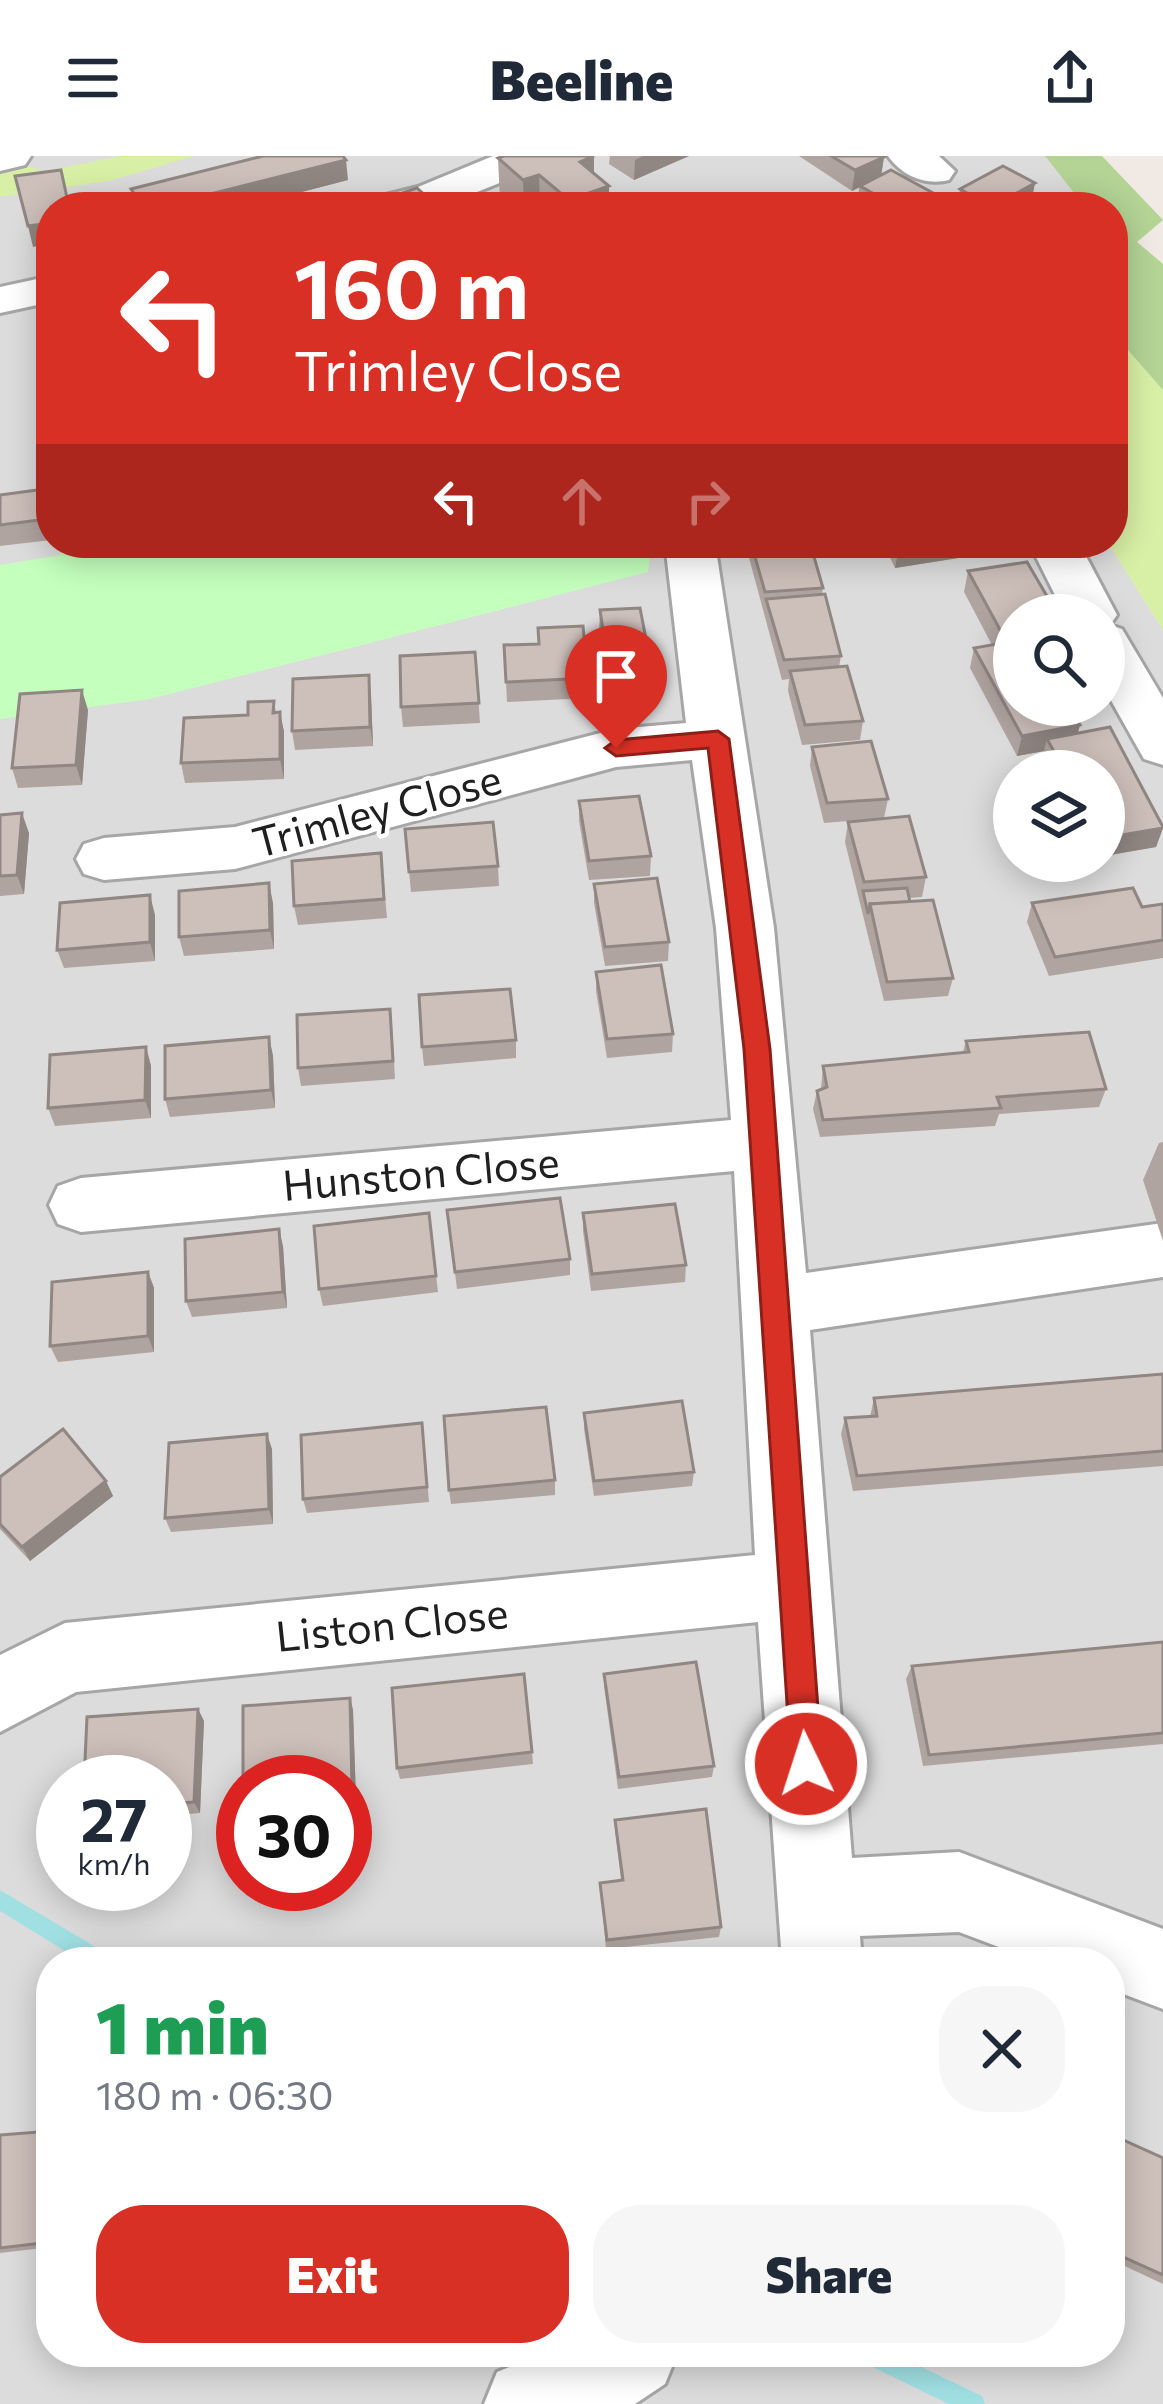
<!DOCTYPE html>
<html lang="en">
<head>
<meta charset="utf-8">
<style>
	body { margin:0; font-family:Commissioner,sans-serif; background:#f6f6f7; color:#1f2937; height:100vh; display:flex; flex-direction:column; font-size:45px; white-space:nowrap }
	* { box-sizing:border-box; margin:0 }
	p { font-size:39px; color:#747a83 }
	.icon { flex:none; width:66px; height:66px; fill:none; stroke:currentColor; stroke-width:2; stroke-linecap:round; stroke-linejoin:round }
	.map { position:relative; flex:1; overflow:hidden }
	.sheet { position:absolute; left:36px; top:1791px; width:1089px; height:420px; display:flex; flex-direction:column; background:#fff; border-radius:48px; box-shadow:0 6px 30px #0003 }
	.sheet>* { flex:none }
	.hud { position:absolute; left:36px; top:36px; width:1092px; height:366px; border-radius:48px; box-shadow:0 6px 30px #0003; background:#d93025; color:#fff; overflow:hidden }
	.buttons { position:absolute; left:993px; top:438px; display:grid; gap:24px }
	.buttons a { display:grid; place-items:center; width:132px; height:132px; border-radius:50%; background:#fff; box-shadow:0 6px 30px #0003; font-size:60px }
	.speed { position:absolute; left:36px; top:1599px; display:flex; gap:24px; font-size:60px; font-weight:700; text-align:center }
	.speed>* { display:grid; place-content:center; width:156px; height:156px; border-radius:50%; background:#fff; box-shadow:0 6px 30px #0003; line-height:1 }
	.speed small { font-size:30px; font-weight:400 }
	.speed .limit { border:18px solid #d22; background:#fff; color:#111 }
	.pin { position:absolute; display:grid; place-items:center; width:102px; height:102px; color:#fff; margin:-123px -51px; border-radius:50% 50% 50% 0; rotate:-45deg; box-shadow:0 0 12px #0007 }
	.pin .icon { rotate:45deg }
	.me { position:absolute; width:132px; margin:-66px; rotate:356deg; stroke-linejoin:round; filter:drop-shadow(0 0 9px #0008) }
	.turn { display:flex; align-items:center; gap:42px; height:252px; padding:0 60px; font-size:54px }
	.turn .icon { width:156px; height:156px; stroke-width:2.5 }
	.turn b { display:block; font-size:84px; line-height:102px }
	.lanes { display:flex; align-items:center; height:114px; padding:0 60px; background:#0003; justify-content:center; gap:60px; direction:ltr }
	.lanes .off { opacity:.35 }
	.round { display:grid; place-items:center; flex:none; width:126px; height:126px; border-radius:48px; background:#f6f6f7 }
	.overview { display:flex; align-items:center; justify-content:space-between; height:204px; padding:0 60px }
	h1 { font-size:72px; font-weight:800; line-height:90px; color:#1e9e55 }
	.cta { display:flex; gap:24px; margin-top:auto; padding:24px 60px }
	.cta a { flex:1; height:138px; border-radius:48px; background:#d93025; color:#fff; font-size:48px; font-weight:800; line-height:138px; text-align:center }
	.cta a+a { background:#f6f6f7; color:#1f2937 }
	header { display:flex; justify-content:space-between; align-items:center; height:156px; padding:0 60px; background:#fff; font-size:54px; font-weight:800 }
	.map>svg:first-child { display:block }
	.residential { fill:#dddcdc; fill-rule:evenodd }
	.grass { fill:#d8f0a5 }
	.forest { fill:#b3d495 }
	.park { fill:#c4ffbd }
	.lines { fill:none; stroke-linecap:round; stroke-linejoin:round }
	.stream { fill:#a0e0e3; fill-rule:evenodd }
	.minor-casing { stroke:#a6a6a6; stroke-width:6 }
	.minor { fill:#fff; fill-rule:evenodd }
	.wall { fill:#b0a4a0 }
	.shaded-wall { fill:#908682 }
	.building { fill:#cdbfba; stroke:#908682; stroke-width:3 }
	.route { fill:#d93025; stroke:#8d1f18; stroke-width:3 }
	.labels { text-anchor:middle; stroke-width:9; stroke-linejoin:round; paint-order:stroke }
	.street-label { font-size:42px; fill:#1f1f1f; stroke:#fff }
</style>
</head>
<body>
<header><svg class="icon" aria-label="menu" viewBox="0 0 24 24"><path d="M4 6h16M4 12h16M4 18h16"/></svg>Beeline<svg class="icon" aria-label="share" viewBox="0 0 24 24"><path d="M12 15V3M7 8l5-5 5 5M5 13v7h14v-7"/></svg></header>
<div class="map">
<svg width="1163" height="2248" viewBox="0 0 1163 2248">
	<rect width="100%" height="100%" fill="#f1eae4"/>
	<!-- residential -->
	<path class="residential" d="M0 0H1045L1085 51H51V387H1108L1163 474V2248H0ZM1014 459H1104V549H1014ZM1014 615H1104V705H1014ZM63 1626H165V1728H63ZM243 1626H345V1728H243ZM51 1806H1110V2196H51Z"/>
	<!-- grass -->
	<g class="grass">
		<polygon points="120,0 194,0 109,25 0,41 0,11 28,2 29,10 43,16"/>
		<polygon points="1113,177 1163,234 1163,474 1108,387 1113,387"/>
	</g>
	<!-- forest -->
	<polygon class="forest" points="1045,0 1102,0 1163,64 1137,86 1163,108 1163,234 1113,177 1113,51 1085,51"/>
	<!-- park -->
	<polygon class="park" points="61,387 652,387 648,416 150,543 0,563 0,409 61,399"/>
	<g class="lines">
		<!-- stream -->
		<g class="stream">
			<polygon points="0,1734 109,1799 112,1806 83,1806 0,1755"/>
			<polygon points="855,2196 890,2196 982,2240 985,2248 949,2248 858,2204"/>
		</g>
		<defs>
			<g id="minor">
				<polygon points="0,0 31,0 25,9 0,15"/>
				<polygon points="493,0 550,0 544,9 440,51 368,51 374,42 418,31"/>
				<path d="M888 0H939L955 15 949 24C926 30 902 20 888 0Z"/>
				<polygon points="51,120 51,146 0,157 0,131"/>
				<polygon points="665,387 715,387 774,772 806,1117 1163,1067 1163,1121 810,1174 852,1702 959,1696 1163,1773 1163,1853 1110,1833 1110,1806 1039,1806 959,1776 860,1780 862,1806 782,1806 758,1466 76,1536 0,1576 0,1499 65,1467 755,1399 734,1015 81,1076 58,1068 49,1049 58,1030 81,1022 731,964 716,772 692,604 616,611 235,713 104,724 84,718 76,703 84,688 104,682 235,671 616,573 686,567"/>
				<polygon points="1029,387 1079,387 1117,459 1110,469 1122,473 1163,542 1163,609 1144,603 1104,532 1104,459 1065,459"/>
				<polygon points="546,2196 678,2196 665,2228 635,2248 484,2248 497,2216"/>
			</g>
		</defs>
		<!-- minor casing -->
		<use href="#minor" class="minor-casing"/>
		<!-- minor -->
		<use href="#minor" class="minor"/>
	</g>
	<!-- wall -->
	<g class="wall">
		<polygon points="610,0 689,0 634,24 609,8"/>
		<polygon points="799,0 882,0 884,1 881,19 944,43 942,51 858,51 859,31 852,35"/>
		<polygon points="498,2 594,17 609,30 609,51 506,51 500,45"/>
		<polygon points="348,24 243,51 135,51 131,33"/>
		<polygon points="960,33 1031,48 1025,51 957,51"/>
		<polygon points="45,333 50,354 51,384 0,390 0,339"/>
		<polygon points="745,387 810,387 823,432 822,438 841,500 839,511 863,565 860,584 802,589 788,535 789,523 782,524"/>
		<polygon points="883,387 1011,387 1009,394 895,412"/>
		<polygon points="1027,406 1058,459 1014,459 1014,549 1068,549 1080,569 1078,577 1110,571 1163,671 1156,691 1104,700 1104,615 1049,615 1042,602 1044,595 1017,600 970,512 974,492 992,489 964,436 968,415"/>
		<polygon points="600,454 650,504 649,524 608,527 599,475"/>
		<polygon points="504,489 588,522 588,542 507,546"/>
		<polygon points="475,496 480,567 403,571 401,551"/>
		<polygon points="371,539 373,590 295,594 292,575"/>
		<polygon points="274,545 276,556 280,556 284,576 284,623 185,627 181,607 248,559"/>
		<polygon points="88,554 82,629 18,632 12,612"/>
		<polygon points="812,591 888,643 884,662 824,667 810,610"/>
		<polygon points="579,645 651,700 650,720 589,724 579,665"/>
		<polygon points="0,659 29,677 24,738 0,740"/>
		<polygon points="848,666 926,721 922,741 909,742 953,822 948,840 884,845 845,686"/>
		<polygon points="405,673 498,710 499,730 411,736"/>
		<polygon points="381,697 387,762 298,769 294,750"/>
		<polygon points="594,728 669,786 668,805 605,810 594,747"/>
		<polygon points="273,747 274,793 184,800 179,781"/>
		<polygon points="1032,747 1142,751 1163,748 1163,802 1049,820 1027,766"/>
		<polygon points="155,759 155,805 64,812 57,794"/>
		<polygon points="596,816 673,878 672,896 607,902 596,835"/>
		<polygon points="392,871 395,923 301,930 298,912"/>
		<polygon points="269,881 273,900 275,952 170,961 165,943"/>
		<polygon points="516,884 516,902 424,910 422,891"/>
		<polygon points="966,885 1106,933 1099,951 999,958 995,970 820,981 813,953 817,935 821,933 823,910 963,896"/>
		<polygon points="146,891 151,910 151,962 55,970 48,952"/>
		<polygon points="1163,986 1163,1085 1143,1024 1159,987"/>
		<polygon points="447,1054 570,1103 570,1119 457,1133"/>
		<polygon points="429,1057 438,1136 323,1150 319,1133"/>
		<polygon points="583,1057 686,1109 685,1126 591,1135 583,1075"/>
		<polygon points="283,1090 287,1152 192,1161 186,1145"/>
		<polygon points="148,1116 154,1132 154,1196 58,1206 50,1190"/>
		<polygon points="1163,1218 1163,1310 853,1335 841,1278 845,1262 870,1261 874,1242"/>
		<polygon points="584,1257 694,1316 692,1330 594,1340 584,1273"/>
		<polygon points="424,1282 429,1346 307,1357 303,1343"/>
		<polygon points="272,1293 273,1368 171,1376 165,1362"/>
		<polygon points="0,1321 106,1325 113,1340 30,1405 0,1373"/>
		<polygon points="555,1324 555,1339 451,1348 449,1334"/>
		<polygon points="1163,1486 1163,1588 923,1610 906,1523 912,1510"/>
		<polygon points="604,1518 714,1610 712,1621 618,1633 604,1530"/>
		<polygon points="350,1542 353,1554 356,1643 345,1644"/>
		<polygon points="198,1553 204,1565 200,1657 165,1660 165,1626"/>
		<polygon points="532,1596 533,1608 400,1623 397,1612"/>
		<polygon points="615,1664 721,1771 719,1781 606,1793 600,1727 621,1724 615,1674"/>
		<polygon points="51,1975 51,2091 0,2097 0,1979"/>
		<polygon points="1110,1978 1163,2002 1163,2128 1110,2103"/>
	</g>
	<!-- shaded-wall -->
	<g class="shaded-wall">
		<polygon points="643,0 689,0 634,24 635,4"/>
		<polygon points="594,1 594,35 609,30 609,51 569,51 569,44 580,6"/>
		<polygon points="884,1 881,21 852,35 855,14"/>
		<polygon points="346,4 348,24 243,51 159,51"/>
		<polygon points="539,19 540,51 524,51 523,24"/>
		<polygon points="1035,27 1031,48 1025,51 991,51"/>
		<polygon points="51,67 51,88 33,91 28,70"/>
		<polygon points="45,333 50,354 51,377 47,363"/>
		<polygon points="928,387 1011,387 1009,394 895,412 899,391"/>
		<polygon points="369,519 371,539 373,590 370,571"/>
		<polygon points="82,534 88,554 82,629 76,609"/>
		<polygon points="280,556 284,576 284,623 280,603"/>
		<polygon points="1080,569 1074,589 1047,583 1044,595 1017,600 1022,580"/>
		<polygon points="22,657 29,677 24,738 17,719"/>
		<polygon points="1163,672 1156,691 1104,700 1104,682"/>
		<polygon points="269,727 273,747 274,793 270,774"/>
		<polygon points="150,739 155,759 155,805 150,786"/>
		<polygon points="269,881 273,900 275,952 271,934"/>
		<polygon points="146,891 151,910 151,962 145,944"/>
		<polygon points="279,1073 283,1090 287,1152 283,1136"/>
		<polygon points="148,1116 154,1132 154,1196 148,1180"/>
		<polygon points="267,1278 272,1293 273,1368 269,1353"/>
		<polygon points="106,1325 113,1340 30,1405 22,1391"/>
		<polygon points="350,1542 353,1554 356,1643 352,1632"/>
		<polygon points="198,1553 204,1565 200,1657 194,1646"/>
	</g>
	<!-- building -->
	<g class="building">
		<polygon points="263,0 343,0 346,4 159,51 143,51 131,33"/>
		<polygon points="504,0 594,0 580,6 609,30 569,44 539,19 523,24 498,2"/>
		<polygon points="831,0 882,0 884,1 855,14"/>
		<polygon points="1003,10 1035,27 991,51 960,33"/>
		<polygon points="61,14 69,51 51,51 51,67 28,70 15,20"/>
		<polygon points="891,14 944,43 928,51 873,51 885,44 860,30"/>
		<polygon points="417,32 438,51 361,51"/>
		<polygon points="641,46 648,51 628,51"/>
		<polygon points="45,333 47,363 0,369 0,339"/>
		<polygon points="751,387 810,387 823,432 765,436"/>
		<polygon points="896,387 928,387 899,391"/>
		<polygon points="1027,406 1058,459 1014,459 1014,479 1004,481 968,415"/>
		<polygon points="825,438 841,500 784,504 766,443"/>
		<polygon points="640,452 650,504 608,507 600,454"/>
		<polygon points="583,470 588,522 506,526 504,489 539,488 538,472"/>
		<polygon points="1014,485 1014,549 1068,549 1080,569 1022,580 974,492"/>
		<polygon points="475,496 479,547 401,551 400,500"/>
		<polygon points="847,510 863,565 805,569 790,515"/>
		<polygon points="369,519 370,571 292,575 293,523"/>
		<polygon points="82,534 76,609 12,612 20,538"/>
		<polygon points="274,545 273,557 280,556 280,603 181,607 184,562 248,559 248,546"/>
		<polygon points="1110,571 1163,671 1163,672 1104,682 1104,615 1065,615 1047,583"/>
		<polygon points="871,585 888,643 827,647 812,591"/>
		<polygon points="639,640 651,700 589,705 579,645"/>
		<polygon points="22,657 17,719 0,720 0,659"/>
		<polygon points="909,660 926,721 864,726 848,666"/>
		<polygon points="493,666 498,710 409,716 405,673"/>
		<polygon points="381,697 384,743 294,750 292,705"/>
		<polygon points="657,722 669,786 605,791 594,728"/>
		<polygon points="269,727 270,774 179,781 179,735"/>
		<polygon points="907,732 910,746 870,748 868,758 863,735"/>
		<polygon points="1133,732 1142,751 1163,748 1163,784 1055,801 1032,747"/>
		<polygon points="150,739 150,786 57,794 60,747"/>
		<polygon points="933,744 953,822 887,826 870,748"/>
		<polygon points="661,809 673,878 607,883 596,816"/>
		<polygon points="510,833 516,884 422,891 419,839"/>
		<polygon points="390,853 393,905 298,912 297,859"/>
		<polygon points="1089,876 1106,933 997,941 1001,952 823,964 817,935 827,931 823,910 969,896 966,885"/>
		<polygon points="269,881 271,934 165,943 165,890"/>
		<polygon points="146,891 145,944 48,952 50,899"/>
		<polygon points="560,1042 570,1103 455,1116 447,1054"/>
		<polygon points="675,1048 686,1109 592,1118 583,1057"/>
		<polygon points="429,1057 436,1120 319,1133 314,1070"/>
		<polygon points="279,1073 283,1136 186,1145 185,1083"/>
		<polygon points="148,1116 148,1180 50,1190 52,1126"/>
		<polygon points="1163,1218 1163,1295 857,1320 845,1262 877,1260 874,1242"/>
		<polygon points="682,1245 694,1316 594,1325 584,1257"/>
		<polygon points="546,1251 555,1324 449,1334 444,1260"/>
		<polygon points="422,1267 427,1331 303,1343 301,1279"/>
		<polygon points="63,1273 106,1325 22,1391 0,1368 0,1321"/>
		<polygon points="267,1278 269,1353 165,1362 169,1287"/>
		<polygon points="1163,1486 1163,1577 929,1599 912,1510"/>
		<polygon points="696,1506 714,1610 619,1621 604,1518"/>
		<polygon points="524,1518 532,1596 397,1612 392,1532"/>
		<polygon points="350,1542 352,1632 345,1633 345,1626 243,1626 243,1642 243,1550"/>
		<polygon points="198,1553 194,1646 165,1648 165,1626 84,1626 87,1561"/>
		<polygon points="706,1653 721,1771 607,1784 600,1727 623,1724 615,1664"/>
		<polygon points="51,1975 51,2086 0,2092 0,1979"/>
		<polygon points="1110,1978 1163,2002 1163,2119 1110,2095"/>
	</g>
	<!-- route -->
	<polygon class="route" points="718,575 729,583 770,893 822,1608 818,1619 806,1623 795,1619 791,1608 744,893 708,592 616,600 605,592 616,584"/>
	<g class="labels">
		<!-- street labels -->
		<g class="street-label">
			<text transform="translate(377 655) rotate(-15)" y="15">Trimley Close</text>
			<text transform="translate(421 1018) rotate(-5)" y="15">Hunston Close</text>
			<text transform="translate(392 1469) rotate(-6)" y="15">Liston Close</text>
		</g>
	</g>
</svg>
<div class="buttons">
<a><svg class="icon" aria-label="search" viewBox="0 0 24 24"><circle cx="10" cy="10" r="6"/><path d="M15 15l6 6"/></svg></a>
<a><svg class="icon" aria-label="layers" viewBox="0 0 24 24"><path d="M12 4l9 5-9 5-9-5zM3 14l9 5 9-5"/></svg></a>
</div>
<div class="speed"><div>27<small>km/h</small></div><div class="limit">30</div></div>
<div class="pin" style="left:616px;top:592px;background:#d93025"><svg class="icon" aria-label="arrive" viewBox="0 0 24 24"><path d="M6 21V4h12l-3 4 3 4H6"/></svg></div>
<svg class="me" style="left:806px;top:1608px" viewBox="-20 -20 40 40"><circle r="17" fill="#d93025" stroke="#fff" stroke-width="3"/><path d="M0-11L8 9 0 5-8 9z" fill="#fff"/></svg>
<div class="hud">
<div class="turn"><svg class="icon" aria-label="left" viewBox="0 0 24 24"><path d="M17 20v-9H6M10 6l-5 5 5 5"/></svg><div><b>160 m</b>Trimley Close</div></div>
<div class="lanes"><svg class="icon" aria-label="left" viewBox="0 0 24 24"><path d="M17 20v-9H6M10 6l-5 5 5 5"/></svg><svg class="icon off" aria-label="ahead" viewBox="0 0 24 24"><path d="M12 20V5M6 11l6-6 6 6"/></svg><svg class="icon off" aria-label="right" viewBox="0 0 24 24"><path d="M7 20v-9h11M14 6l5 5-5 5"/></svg></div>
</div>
<section class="sheet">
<div class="overview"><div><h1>1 min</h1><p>180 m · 06:30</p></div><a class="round"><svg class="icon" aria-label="close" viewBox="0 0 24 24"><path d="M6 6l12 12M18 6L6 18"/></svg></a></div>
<div class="cta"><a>Exit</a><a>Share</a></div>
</section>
</div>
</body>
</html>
